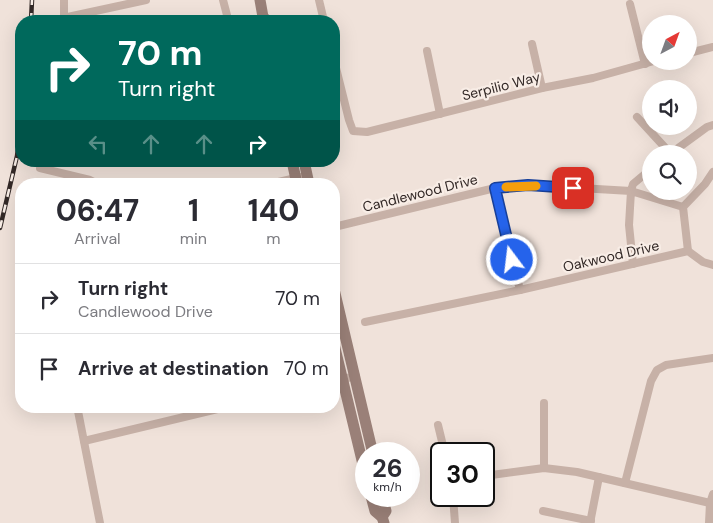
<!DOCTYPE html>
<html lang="en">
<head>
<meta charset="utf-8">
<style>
	body { margin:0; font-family:"DM Sans",sans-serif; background:#f7f7f7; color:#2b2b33; height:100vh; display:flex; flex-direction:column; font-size:19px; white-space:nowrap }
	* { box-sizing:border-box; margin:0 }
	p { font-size:16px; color:#7c7c81 }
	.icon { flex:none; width:28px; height:28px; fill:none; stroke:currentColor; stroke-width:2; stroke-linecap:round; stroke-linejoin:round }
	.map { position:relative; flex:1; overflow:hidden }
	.side { position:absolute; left:15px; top:178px; width:325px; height:235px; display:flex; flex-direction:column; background:#fff; border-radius:20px; box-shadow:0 5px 20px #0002 }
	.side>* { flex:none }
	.hud { position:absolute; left:15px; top:15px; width:325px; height:152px; border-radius:20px; box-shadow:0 5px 20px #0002; background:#00695c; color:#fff; overflow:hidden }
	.needle { width:32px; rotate:41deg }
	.tools { position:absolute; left:642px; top:15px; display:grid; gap:10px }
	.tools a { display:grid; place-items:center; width:55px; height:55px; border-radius:50%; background:#fff; box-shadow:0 5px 20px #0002; font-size:25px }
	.speed { position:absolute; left:355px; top:442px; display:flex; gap:10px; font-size:25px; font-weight:700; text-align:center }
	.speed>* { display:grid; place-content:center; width:65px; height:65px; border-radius:50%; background:#fff; box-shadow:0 5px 20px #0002; line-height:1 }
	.speed small { font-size:12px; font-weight:400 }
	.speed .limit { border:2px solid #111; border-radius:8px; background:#fff; color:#111 }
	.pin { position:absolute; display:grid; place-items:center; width:42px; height:42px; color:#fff; margin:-21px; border-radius:10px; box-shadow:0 2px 8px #0006 }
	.me { position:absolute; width:55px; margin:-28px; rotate:345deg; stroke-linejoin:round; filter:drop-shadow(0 0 4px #0008) }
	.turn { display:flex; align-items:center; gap:18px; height:105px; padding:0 20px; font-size:22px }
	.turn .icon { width:65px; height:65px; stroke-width:2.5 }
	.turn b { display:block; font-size:35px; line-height:42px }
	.lanes { display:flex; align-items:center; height:48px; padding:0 20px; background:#0003; justify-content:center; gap:25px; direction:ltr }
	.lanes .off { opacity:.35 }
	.eta { display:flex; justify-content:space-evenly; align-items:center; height:85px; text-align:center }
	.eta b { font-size:30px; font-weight:700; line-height:35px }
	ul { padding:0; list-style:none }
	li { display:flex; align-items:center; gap:15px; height:70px; padding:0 20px; border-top:1px solid #e1e1e2 }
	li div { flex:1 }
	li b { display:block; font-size:19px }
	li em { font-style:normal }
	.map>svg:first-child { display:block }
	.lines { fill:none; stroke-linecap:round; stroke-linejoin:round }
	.minor { stroke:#c7b1a7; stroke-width:8 }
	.secondary { stroke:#9a8078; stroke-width:11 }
	.rail-casing { stroke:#332927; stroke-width:4.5 }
	.rail { stroke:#f8ede6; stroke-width:2.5; stroke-dasharray:8; stroke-linecap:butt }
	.route-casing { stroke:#184099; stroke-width:12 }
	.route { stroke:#2563eb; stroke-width:9 }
	.slow { stroke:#f59e0b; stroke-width:9 }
	.labels { text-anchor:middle; stroke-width:4.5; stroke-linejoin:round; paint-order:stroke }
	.street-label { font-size:14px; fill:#332927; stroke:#f8ede6 }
</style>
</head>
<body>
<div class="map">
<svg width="713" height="523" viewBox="0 0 713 523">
	<rect width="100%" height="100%" fill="#f0e2da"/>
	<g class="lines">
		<!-- minor -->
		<g class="minor">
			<polyline points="223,0 228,19 227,21"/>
			<polyline points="319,0 324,21"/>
			<polyline points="630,4 645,64"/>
			<polyline points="63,18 146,0"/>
			<polyline points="64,21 64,0"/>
			<polyline points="532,44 542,88"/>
			<polyline points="427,51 440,114"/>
			<polyline points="689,53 713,47"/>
			<polyline points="334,60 349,120 353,131 367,132 542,88 593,78 654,61"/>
			<polyline points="637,117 670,153"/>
			<polyline points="670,154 707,127 713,125"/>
			<polyline points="40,168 90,180 98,184"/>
			<polyline points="270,184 300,177"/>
			<polyline points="495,188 520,290"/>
			<polyline points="334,227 495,188 528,185 631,191 633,184 651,169"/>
			<polyline points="688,251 683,207 705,184 713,172"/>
			<polyline points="633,264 629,225 631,191 683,207"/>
			<polyline points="365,322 520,290 688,251 703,262 713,265"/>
			<polyline points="334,381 356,376"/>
			<polyline points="544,403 544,468"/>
			<polyline points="77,406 100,523"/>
			<polyline points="438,425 445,454"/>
			<polyline points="84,441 230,406"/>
			<polyline points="484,476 544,468 577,472 710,503"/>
			<polyline points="625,483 651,381 657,370 666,365 713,358"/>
			<polyline points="453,496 455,523"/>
			<polyline points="543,511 591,521"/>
			<polyline points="590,523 599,477"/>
			<polyline points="709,523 710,503 713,494"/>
		</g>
		<!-- secondary -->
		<g class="secondary">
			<polyline points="260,0 263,17 268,21"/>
			<polyline points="292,161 297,184"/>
			<polyline points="304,161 309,184"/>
			<polyline points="334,289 373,454"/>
			<polyline points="334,344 366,477"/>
			<polyline points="371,496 375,511 382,517 384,523"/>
			<polyline points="382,517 386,511 382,496"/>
		</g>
		<defs>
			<g id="rail">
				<polyline points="31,21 32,0"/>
				<polyline points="0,228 17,156 21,124"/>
			</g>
		</defs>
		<!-- rail casing -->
		<use href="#rail" class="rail-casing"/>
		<!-- rail -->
		<use href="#rail" class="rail"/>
	</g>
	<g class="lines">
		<defs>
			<polyline id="route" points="512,260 495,188 528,185 573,188"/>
		</defs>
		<!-- route casing -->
		<use href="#route" class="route-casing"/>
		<!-- route -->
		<use href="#route" class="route"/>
		<!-- slow -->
		<polyline class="slow" points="506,187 536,186"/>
	</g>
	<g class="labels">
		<!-- street labels -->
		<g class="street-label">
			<text transform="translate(501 86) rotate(-14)" y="5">Serpilio Way</text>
			<text transform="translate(420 193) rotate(-14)" y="5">Candlewood Drive</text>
			<text transform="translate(611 256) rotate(-13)" y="5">Oakwood Drive</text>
		</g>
	</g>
</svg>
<div class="tools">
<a><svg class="needle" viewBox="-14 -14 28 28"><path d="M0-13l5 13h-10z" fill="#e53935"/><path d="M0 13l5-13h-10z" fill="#7c7c81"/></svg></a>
<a><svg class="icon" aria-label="sound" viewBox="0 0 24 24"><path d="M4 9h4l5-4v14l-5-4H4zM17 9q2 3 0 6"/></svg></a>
<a><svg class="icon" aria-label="search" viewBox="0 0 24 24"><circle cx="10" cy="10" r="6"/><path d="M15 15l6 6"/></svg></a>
</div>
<div class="speed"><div>26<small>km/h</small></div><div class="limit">30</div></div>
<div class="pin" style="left:573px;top:188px;background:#d93025"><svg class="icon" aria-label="arrive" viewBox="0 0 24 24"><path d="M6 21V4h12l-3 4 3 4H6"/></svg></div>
<svg class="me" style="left:512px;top:260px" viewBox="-20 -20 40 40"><circle r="17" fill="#2563eb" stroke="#fff" stroke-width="3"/><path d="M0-11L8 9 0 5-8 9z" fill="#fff"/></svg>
<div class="hud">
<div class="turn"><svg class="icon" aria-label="right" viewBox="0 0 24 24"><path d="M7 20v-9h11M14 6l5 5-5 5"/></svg><div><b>70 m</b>Turn right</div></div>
<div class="lanes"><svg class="icon off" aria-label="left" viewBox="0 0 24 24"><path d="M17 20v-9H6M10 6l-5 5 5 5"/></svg><svg class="icon off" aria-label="ahead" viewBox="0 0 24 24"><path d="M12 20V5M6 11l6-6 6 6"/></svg><svg class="icon off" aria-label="ahead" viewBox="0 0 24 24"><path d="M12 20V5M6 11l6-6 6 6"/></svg><svg class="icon" aria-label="right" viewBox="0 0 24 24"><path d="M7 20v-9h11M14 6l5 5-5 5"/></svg></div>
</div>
<section class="side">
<div class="eta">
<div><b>06:47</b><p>Arrival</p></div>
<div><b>1</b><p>min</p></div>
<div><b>140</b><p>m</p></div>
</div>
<ul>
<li><svg class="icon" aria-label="right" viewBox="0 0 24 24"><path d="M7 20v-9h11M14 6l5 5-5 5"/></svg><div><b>Turn right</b><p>Candlewood Drive</p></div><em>70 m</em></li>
<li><svg class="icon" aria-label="arrive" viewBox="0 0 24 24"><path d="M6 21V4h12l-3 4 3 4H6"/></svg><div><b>Arrive at destination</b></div><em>70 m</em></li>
</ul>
</section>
</div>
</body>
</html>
